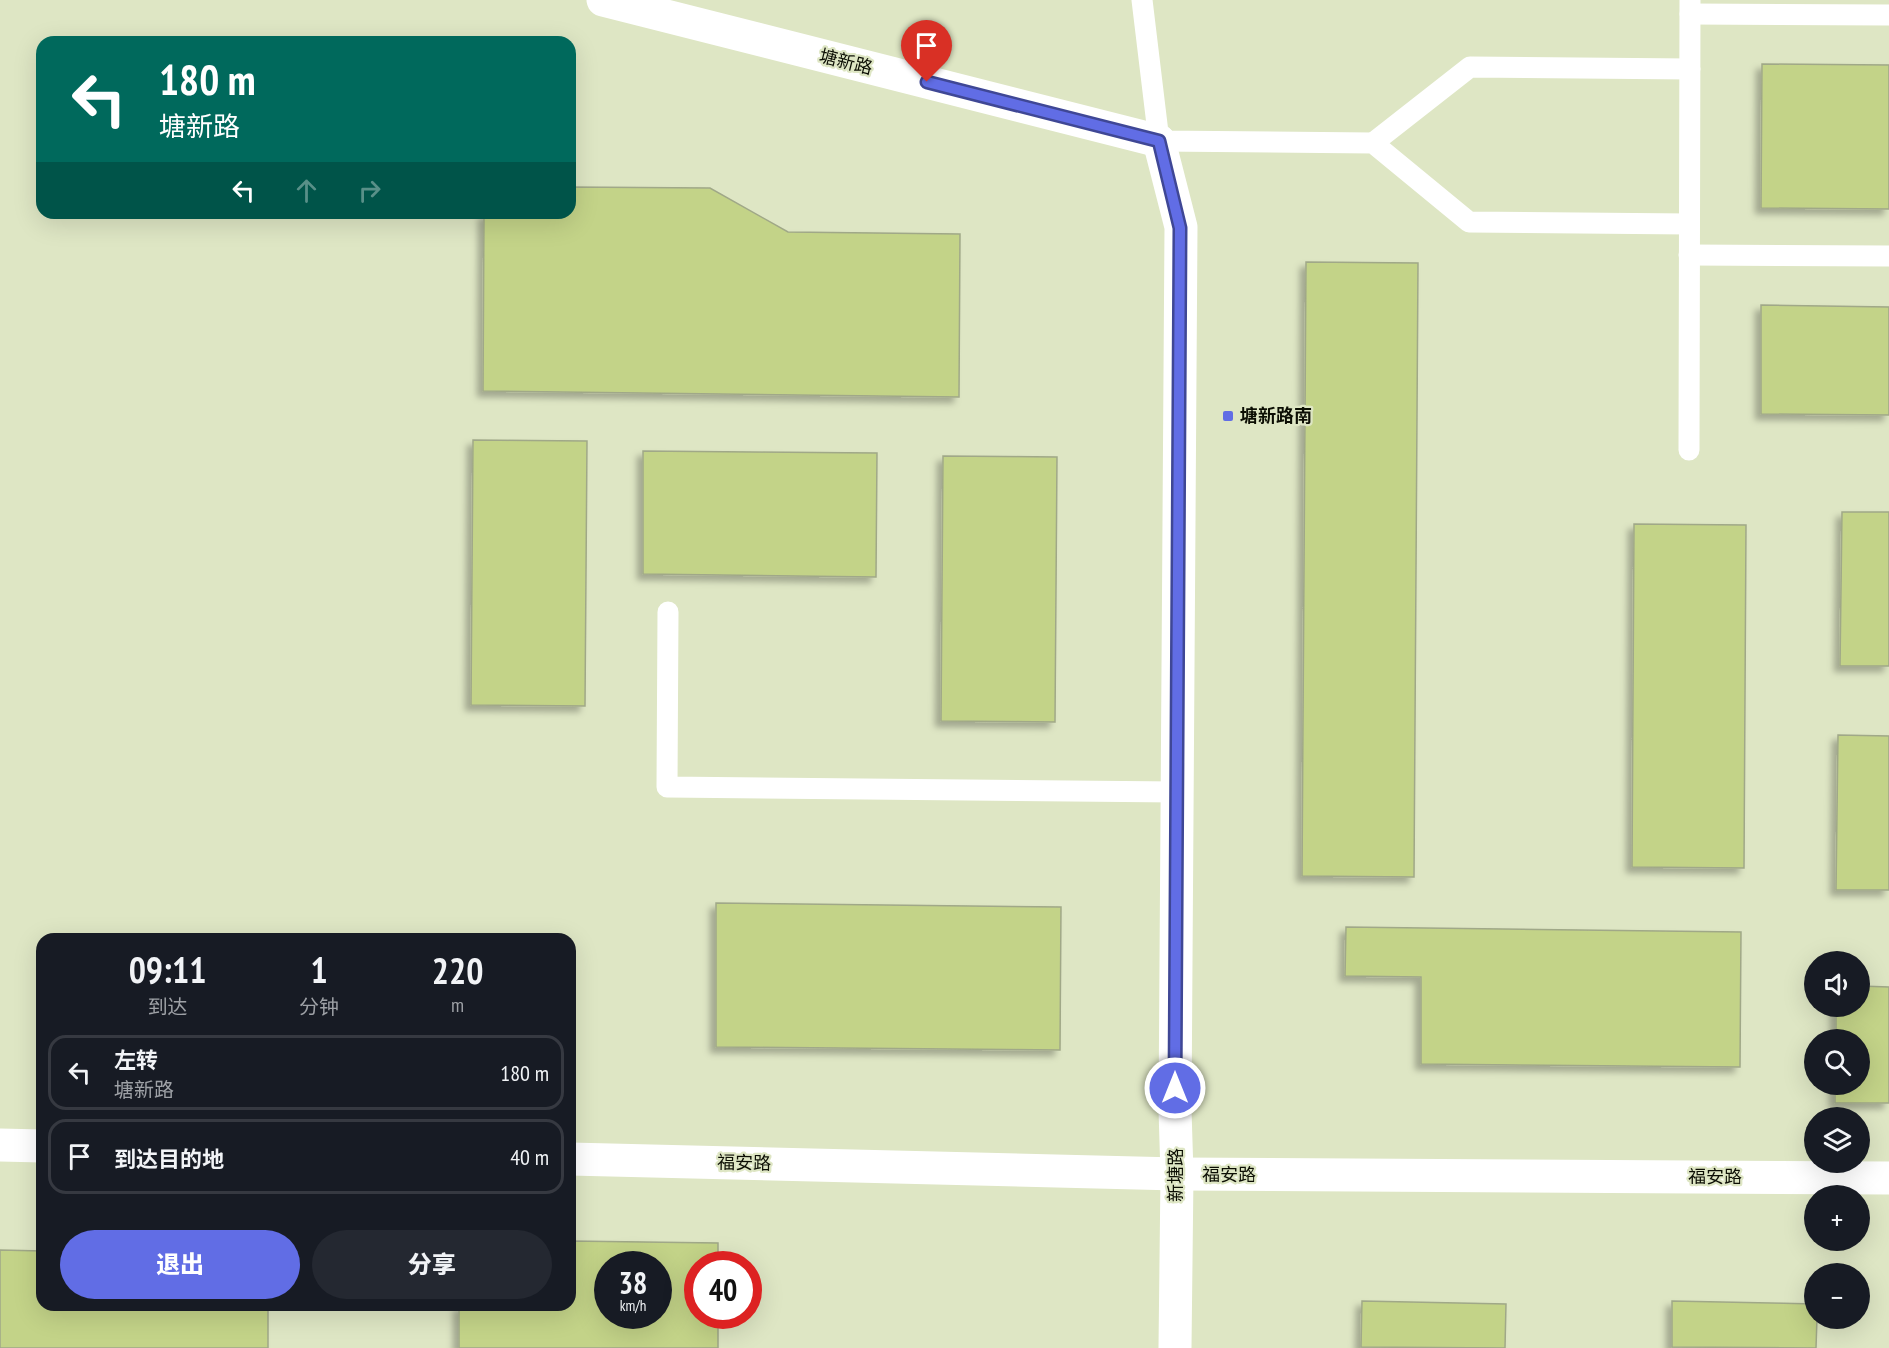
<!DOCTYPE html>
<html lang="zh">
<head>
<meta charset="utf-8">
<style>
	body { margin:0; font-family:"PT Sans Narrow","Noto Sans SC",sans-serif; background:#242831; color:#f1f3f6; height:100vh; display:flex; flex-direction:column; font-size:22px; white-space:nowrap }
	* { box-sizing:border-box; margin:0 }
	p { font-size:20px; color:#9ea1a6 }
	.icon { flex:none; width:33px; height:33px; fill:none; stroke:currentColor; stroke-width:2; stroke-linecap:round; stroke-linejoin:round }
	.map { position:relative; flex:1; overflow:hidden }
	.panel { position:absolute; left:36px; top:933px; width:540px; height:378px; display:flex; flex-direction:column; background:#171b24; border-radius:18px; box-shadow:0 6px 24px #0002 }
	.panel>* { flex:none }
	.banner { position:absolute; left:36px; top:36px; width:540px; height:183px; border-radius:18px; box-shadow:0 6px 24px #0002; background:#00695c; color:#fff; overflow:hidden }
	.fabs { position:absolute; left:1804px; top:951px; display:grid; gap:12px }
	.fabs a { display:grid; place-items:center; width:66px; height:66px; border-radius:50%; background:#171b24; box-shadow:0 6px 24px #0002; font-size:30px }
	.speed { position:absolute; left:594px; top:1251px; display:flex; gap:12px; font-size:30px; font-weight:700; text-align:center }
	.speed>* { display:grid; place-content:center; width:78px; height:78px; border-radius:50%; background:#171b24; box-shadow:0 6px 24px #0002; line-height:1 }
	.speed small { font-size:15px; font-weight:400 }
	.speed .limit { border:9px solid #d22; background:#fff; color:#111 }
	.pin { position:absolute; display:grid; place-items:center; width:51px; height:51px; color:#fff; margin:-62px -26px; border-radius:50% 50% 50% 0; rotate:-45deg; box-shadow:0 0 6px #0007 }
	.pin .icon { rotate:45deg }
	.me { position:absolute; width:66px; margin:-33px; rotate:0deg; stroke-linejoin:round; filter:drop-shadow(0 0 4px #0008) }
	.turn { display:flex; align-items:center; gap:21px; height:126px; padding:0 24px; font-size:27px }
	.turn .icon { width:78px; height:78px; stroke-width:2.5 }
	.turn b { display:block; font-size:42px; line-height:51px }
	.lanes { display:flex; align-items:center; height:57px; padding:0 24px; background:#0003; justify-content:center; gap:30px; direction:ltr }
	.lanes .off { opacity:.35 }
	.eta { display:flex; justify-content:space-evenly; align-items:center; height:102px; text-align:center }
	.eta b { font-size:36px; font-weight:800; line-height:42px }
	.action { display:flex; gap:12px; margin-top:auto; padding:12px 24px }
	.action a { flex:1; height:69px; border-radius:36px; background:#616de5; color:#fff; font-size:24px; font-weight:800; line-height:69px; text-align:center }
	.action a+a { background:#242831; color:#f1f3f6 }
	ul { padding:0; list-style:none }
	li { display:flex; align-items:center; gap:18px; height:75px; margin:0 12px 9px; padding:0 12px; border:3px solid #363941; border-radius:18px }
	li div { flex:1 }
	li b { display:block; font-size:22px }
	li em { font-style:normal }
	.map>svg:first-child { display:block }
	.building { fill:#c3d388; stroke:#a0a888; stroke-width:1.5; fill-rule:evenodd; filter:url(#shadow) }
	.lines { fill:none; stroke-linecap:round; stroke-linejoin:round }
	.service { stroke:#fff; stroke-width:21 }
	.minor { stroke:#fff; stroke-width:33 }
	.tertiary { stroke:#fff; stroke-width:33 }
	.route-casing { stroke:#3f4795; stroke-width:15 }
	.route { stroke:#616de5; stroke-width:10 }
	.poi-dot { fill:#616de5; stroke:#dee6c4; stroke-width:2 }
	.labels { text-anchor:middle; stroke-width:4.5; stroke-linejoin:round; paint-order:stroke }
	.street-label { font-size:18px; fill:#0c0e04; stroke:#dee6c4 }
	.poi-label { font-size:18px; font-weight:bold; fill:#0c0e04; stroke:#dee6c4; text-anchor:start }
</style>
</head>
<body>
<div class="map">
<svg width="1889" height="1348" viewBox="0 0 1889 1348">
	<defs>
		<filter id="shadow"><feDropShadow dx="-5.5" dy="5.5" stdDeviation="3" flood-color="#0004"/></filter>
	</defs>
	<rect width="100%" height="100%" fill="#dee6c4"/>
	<!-- building -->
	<g class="building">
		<polygon points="1762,64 1889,65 1889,209 1761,208"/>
		<polygon points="570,187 710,188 788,232 960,234 959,397 483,391 484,213 570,213"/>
		<polygon points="1306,262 1418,263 1414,877 1302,876"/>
		<polygon points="1761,305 1889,307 1889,415 1761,414"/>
		<polygon points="473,440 587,441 585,706 471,705"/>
		<polygon points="643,451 877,453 876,577 643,574"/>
		<polygon points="943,456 1057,457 1055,722 941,721"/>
		<polygon points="1842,512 1889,512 1889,666 1840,666"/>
		<polygon points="1634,524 1746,525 1744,868 1632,867"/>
		<polygon points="1838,735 1889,736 1889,890 1836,890"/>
		<polygon points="716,903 1061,907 1060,1050 716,1047"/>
		<polygon points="1346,927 1741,932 1740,1067 1421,1064 1421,977 1345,976"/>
		<polygon points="1860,986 1889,987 1889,1103 1835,1103 1835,1084 1860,1084 1860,1040 1836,1040 1836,1006 1860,1006"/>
		<path d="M570 1241 718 1243V1264H698V1316H718V1348H459V1305H570ZM608 1264H658V1316H608Z"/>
		<polygon points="0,1250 42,1251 42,1305 268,1305 268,1348 0,1348"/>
		<polygon points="1362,1301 1506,1304 1505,1348 1361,1347"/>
		<polygon points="1672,1301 1815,1304 1815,1318 1817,1318 1816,1348 1672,1347"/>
	</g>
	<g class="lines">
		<!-- service -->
		<g class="service">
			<polyline points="1142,0 1159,141 1373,143 1469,222 1689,224"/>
			<polyline points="1690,14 1889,15"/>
			<polyline points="1373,143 1470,67 1690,69"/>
			<polyline points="1689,255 1889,256"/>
			<polyline points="1689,450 1690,0"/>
			<polyline points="668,612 667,787 1177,792"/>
		</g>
		<!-- minor -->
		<g class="minor">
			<polyline points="603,0 1159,141"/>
			<polyline points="0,1145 42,1146"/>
			<polyline points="570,1159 1177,1174 1889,1178"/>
		</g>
		<!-- tertiary -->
		<polyline class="tertiary" points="1159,141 1181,227 1175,1110 1177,1174 1175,1348"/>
	</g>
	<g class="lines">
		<defs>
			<polyline id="route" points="927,82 1159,141 1180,228 1175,1088"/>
		</defs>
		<!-- route casing -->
		<use href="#route" class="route-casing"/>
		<!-- route -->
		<use href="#route" class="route"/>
	</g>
	<!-- markers -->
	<rect class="poi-dot" x="1222" y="410" width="12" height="12" rx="3"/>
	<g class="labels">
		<!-- street labels -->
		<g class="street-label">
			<text transform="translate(846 62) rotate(14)" y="6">塘新路</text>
			<text transform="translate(744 1163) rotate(1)" y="6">福安路</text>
			<text transform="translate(1176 1175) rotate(-90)" y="6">新塘路</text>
			<text x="1229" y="1181">福安路</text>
			<text x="1715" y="1183">福安路</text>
		</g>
		<!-- poi labels -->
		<g class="poi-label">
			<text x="1240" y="422">塘新路南</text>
		</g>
	</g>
</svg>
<div class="fabs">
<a><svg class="icon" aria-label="sound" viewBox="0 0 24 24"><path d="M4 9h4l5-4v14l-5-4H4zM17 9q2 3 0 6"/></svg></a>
<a><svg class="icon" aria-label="search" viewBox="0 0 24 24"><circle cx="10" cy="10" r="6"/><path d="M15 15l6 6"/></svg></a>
<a><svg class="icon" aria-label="layers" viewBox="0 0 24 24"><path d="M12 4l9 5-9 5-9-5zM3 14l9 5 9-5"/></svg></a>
<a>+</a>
<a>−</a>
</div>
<div class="speed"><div>38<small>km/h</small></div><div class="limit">40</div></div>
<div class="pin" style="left:927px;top:82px;background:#d93025"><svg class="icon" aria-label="arrive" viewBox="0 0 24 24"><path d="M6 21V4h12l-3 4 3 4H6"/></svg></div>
<svg class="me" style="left:1175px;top:1088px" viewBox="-20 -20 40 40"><circle r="17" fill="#616de5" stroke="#fff" stroke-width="3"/><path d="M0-11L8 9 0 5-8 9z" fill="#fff"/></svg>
<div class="banner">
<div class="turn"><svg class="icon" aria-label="left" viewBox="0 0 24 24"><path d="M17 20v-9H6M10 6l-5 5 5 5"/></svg><div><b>180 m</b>塘新路</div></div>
<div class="lanes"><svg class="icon" aria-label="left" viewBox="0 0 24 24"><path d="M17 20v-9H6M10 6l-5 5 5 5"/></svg><svg class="icon off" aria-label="ahead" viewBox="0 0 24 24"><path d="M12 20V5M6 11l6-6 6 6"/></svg><svg class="icon off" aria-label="right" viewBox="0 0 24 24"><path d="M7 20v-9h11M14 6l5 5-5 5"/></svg></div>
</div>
<section class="panel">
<div class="eta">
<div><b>09:11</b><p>到达</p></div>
<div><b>1</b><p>分钟</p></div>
<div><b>220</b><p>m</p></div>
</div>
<ul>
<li><svg class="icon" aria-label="left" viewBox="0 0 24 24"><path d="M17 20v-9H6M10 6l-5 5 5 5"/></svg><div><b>左转</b><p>塘新路</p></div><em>180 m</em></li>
<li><svg class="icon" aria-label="arrive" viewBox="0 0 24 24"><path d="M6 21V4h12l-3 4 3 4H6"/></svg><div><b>到达目的地</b></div><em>40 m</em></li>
</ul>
<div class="action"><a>退出</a><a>分享</a></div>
</section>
</div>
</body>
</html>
